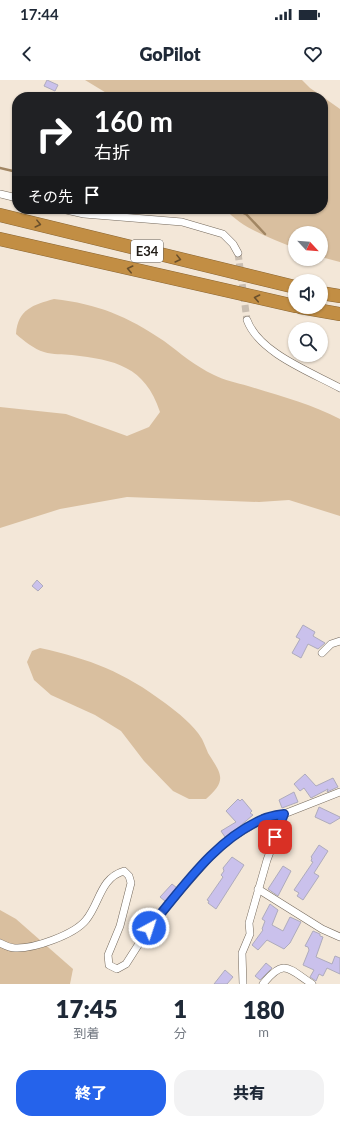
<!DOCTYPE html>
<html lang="ja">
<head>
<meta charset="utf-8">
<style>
	body { margin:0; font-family:Lato,"Noto Sans JP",sans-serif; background:#f2f2f3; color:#1f2937; height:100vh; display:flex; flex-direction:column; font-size:15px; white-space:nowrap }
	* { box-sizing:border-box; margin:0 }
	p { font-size:13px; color:#747a83 }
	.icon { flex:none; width:22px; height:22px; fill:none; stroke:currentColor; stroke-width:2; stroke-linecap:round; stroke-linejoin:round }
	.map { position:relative; height:904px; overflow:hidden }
	.details { display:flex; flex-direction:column; background:#fff; flex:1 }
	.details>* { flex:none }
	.guide { position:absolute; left:12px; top:12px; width:316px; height:122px; border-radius:16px; box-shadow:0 1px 3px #0004; background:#202124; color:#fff; overflow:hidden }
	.needle { width:26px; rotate:116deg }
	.buttons { position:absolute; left:288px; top:146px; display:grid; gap:8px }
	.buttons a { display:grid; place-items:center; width:40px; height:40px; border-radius:50%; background:#fff; box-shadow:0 1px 3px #0004; font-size:20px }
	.pin { position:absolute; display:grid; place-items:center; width:34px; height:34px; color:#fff; margin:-17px; border-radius:8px; box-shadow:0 2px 6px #0006 }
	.me { position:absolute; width:44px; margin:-22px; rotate:40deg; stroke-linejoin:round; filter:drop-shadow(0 0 3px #0008) }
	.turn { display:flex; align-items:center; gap:14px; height:84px; padding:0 16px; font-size:18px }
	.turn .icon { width:52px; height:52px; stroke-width:2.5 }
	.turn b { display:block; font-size:28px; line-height:34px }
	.then { display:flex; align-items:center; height:38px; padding:0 16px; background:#0003; gap:8px; font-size:15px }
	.eta { display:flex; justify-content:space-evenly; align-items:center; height:68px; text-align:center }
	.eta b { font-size:24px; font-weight:800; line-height:28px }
	.button { display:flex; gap:8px; margin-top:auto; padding:8px 16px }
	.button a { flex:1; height:46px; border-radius:16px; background:#2563eb; color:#fff; font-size:16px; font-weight:800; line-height:46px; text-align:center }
	.button a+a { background:#f2f2f3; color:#1f2937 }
	.status { display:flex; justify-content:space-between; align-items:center; height:28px; padding:0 20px; background:#fff; direction:ltr }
	.status svg { height:11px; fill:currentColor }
	header { display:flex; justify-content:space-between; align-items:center; height:52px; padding:0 16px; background:#fff; font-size:18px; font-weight:800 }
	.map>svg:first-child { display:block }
	.green { fill:#d9bf9f }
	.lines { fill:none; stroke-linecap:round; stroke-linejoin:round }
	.stream { stroke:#a18663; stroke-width:2.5 }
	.building { fill:#cac1ec; stroke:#aeabbc }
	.street-tunnel { stroke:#c9beb1; stroke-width:7; stroke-dasharray:7 3.5; stroke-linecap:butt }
	.street-casing { stroke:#74695c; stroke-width:8 }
	.highway-casing { stroke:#8a6634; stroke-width:14 }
	.street { stroke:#fff; stroke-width:7 }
	.highway { stroke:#c28e44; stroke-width:13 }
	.oneway { stroke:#694f2b }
	.route-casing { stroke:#184099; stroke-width:10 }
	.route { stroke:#2563eb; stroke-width:7 }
	.labels { text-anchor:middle; stroke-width:3.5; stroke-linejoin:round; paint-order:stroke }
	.shield { fill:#fff; stroke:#64605d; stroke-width:1 }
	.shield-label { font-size:13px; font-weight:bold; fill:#211c17 }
</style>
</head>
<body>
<div class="status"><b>17:44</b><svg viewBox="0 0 49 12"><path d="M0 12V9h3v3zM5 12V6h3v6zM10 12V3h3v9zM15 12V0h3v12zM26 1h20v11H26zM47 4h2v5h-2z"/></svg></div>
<header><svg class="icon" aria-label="back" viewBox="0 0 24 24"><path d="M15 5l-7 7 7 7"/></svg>GoPilot<svg class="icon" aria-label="heart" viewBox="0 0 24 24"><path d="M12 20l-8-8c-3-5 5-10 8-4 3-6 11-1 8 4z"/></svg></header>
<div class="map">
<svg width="340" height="904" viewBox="0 0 340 904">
	<rect width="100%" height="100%" fill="#f3e7d8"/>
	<!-- green -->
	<g class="green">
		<polygon points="85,0 302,0 310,8 323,17 113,17"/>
		<path d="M323 17 340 29V182L321 177V153H295V168C270 158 243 149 225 129H323Z"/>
		<path d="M54 219C98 224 127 236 164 261 180 273 195 286 214 295 224 300 237 303 248 306 280 316 311 324 340 339V436L289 420 259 422 127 417 60 429 0 448V327L66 334 127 356 149 347 160 332C145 286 115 280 72 275 63 274 53 275 44 272 34 269 24 261 16 254 18 229 33 225 54 219Z"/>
		<path d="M40 568C90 579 124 592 165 623 178 633 193 644 202 659 204 663 206 668 208 673 221 694 228 700 206 719H189L173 711 144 681 121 651 95 635 51 615 34 600 27 582 32 571Z"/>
		<polygon points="0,830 16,839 73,889 70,904 0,904"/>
	</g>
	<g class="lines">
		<!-- stream -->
		<g class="stream">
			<polyline points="0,88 17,92"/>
			<polyline points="235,129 246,134 265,154"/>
		</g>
	</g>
	<!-- building -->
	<g class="building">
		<polygon points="47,0 58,5 55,11 44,6"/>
		<polygon points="37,500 43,506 38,511 32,506"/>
		<polygon points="303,545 315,552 313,556 325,563 318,569 308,564 301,578 292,573 300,559 296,557"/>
		<polygon points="305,694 316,706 333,698 338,707 327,712 328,709 311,718 304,708 300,711 294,704"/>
		<polygon points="294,712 298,722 282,728 279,720"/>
		<polygon points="238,719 240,721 242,719 252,731 250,733 253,735 240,746 225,757 221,751 236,742 226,731"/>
		<polygon points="319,727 340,737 340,738 330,744 315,737"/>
		<polygon points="319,765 328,771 314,793 319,796 303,820 297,816 299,813 294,810 313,782 311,781 312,778 311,777"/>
		<polygon points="232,777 244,785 216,829 208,823 209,821 207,820 223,797 221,795 224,791 223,788"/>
		<polygon points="283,786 291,791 278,816 268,809"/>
		<polygon points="172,804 177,808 165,821 160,817"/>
		<polygon points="270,824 278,830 272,845 283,851 290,837 301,842 290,863 284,869 267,860 258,870 252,865 263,850 262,849 265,841 262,839"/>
		<polygon points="313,851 320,854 320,856 323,857 316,877 332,884 335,876 340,878 340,894 327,888 323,896 319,894 316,901 310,897 314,890 303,885 309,870 308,867 305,866"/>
		<polygon points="266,883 272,888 260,900 255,896"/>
		<polygon points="225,890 233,897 227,904 214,904"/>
	</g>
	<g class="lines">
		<!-- street-tunnel -->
		<polyline class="street-tunnel" points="238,173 247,240"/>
		<defs>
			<g id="street">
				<polyline points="0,114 17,118"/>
				<polyline points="62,129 84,134 182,142 223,154 233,164 238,173"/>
				<path d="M247 240C259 273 311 292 340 308"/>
				<polyline points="322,573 331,564 340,561"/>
				<polyline points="258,809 322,849 340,857"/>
				<path d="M0 863C4 865 10 868 15 868 33 869 74 855 86 840 100 823 100 798 124 791L129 796 131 803 120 846 108 875 109 885 117 889 126 884 149 848 182 809 209 778 231 758 264 738 284 734 340 712"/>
				<polyline points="243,904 242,873 250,854 249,843 267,780 284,734"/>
				<path d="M263 904C284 878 288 888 312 904"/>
			</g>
			<g id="highway">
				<polyline points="0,135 295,207"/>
				<polyline points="0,159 295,226"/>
				<polyline points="321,213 340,216"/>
				<polyline points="300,227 340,234"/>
			</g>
		</defs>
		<!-- street casing -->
		<use href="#street" class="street-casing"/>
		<!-- highway casing -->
		<use href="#highway" class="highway-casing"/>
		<!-- street -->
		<use href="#street" class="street"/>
		<!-- highway -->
		<use href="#highway" class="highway"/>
	</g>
	<!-- one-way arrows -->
	<defs><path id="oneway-chevron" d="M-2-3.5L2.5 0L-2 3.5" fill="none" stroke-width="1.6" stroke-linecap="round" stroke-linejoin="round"/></defs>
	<g class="oneway">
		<use href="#oneway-chevron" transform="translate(38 144) rotate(14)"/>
		<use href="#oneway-chevron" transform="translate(178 179) rotate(14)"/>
		<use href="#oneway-chevron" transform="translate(130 189) rotate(-167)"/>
		<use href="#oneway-chevron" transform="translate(257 218) rotate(-168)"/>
	</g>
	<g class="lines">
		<defs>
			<path id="route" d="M149 848C182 809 214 760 263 739 269 736 277 735 284 734L275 757"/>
		</defs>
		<!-- route casing -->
		<use href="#route" class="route-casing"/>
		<!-- route -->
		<use href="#route" class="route"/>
	</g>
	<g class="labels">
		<!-- shield labels -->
		<rect class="shield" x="131" y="160" width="32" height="22" rx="3"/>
		<g class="shield-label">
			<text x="147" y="176">E34</text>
		</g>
	</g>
</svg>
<div class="buttons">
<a><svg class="needle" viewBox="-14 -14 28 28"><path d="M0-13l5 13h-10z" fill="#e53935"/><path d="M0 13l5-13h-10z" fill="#747a83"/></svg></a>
<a><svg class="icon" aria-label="sound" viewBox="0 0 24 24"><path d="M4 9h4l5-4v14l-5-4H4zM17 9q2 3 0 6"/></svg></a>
<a><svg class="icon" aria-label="search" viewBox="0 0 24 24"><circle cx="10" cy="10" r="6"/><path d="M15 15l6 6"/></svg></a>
</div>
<div class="pin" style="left:275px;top:757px;background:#d93025"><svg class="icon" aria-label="arrive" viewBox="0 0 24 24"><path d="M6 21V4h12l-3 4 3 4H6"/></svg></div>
<svg class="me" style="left:149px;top:848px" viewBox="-20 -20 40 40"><circle r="17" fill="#2563eb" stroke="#fff" stroke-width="3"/><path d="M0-11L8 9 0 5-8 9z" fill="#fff"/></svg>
<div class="guide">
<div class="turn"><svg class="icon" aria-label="right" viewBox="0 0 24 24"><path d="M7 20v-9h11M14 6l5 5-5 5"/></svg><div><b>160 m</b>右折</div></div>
<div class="then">その先<svg class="icon" aria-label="arrive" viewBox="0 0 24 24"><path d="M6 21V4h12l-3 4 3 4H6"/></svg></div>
</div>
</div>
<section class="details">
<div class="eta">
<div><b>17:45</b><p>到着</p></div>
<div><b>1</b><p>分</p></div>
<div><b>180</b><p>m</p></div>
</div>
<div class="button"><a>終了</a><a>共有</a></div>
</section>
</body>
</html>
